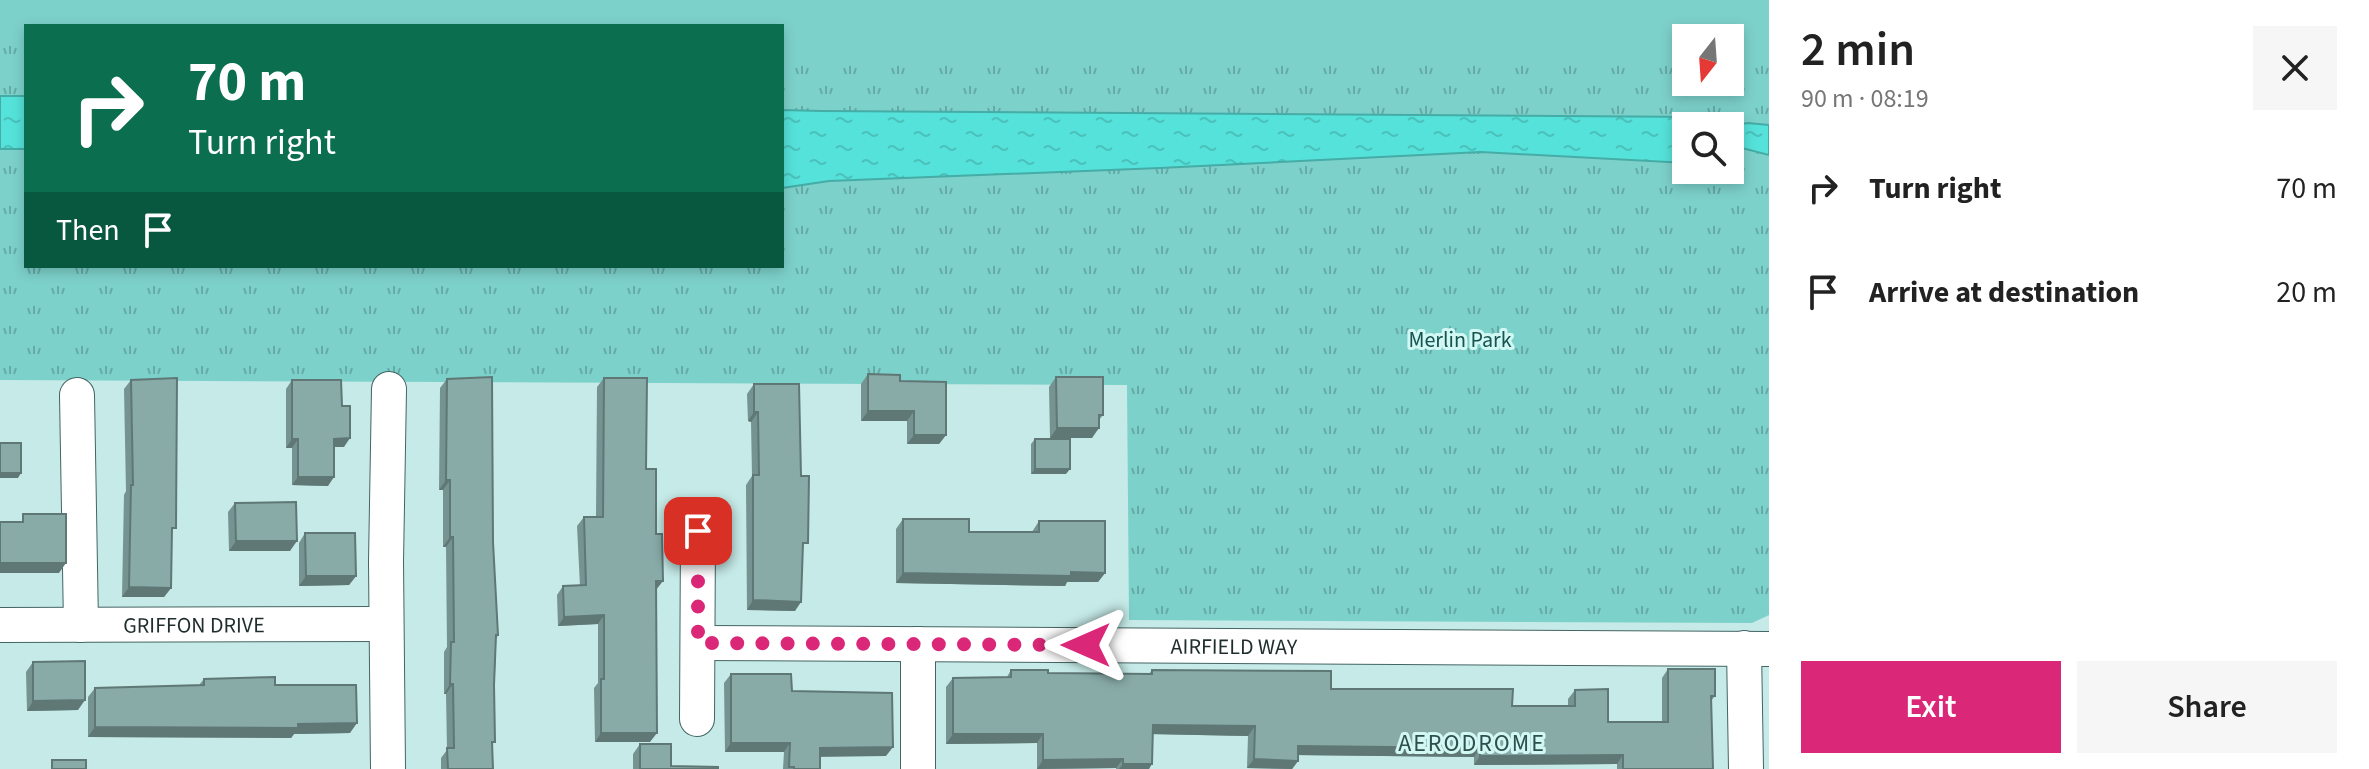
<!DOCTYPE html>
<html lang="en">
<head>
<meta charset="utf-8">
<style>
	body { margin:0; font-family:"Source Sans 3",sans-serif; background:#f6f6f6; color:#222; height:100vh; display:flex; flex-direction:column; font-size:30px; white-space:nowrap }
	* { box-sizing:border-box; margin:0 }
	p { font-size:26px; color:#767676 }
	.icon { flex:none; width:44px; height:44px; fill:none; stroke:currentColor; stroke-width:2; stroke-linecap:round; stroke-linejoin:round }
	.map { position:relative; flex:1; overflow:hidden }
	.sheet { display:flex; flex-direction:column; background:#fff; width:600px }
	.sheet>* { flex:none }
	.banner { position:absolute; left:24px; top:24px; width:760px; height:244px; border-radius:0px; box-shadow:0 4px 12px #0003; background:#0b6e4f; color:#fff; overflow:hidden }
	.needle { width:52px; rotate:197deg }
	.controls { position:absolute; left:1672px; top:24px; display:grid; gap:16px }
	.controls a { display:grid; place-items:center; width:72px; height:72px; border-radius:0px; background:#fff; box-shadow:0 4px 12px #0003; font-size:40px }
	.pin { position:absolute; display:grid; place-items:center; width:68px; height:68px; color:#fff; margin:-34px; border-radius:16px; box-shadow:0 4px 12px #0006 }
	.me { position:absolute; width:88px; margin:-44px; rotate:270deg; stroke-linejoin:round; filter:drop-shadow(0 0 6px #0008) }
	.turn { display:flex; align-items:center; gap:28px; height:168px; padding:0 32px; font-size:36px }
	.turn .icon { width:104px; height:104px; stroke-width:2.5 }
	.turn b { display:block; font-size:56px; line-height:68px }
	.then { display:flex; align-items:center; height:76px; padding:0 32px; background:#0003; gap:16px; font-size:30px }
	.round { display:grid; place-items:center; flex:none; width:84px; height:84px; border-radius:0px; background:#f6f6f6 }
	.head { display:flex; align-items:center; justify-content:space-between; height:136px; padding:0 32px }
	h1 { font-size:48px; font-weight:600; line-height:60px }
	.button { display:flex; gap:16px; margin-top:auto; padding:16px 32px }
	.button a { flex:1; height:92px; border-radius:0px; background:#db2777; color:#fff; font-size:32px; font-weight:600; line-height:92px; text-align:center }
	.button a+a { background:#f6f6f6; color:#222 }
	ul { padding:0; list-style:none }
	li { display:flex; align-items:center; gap:24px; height:104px; padding:0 32px }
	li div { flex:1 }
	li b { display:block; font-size:30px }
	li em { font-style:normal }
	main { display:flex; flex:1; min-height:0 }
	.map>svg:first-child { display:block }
	.green { fill:#7dd1cb }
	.park { fill:url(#park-tufts); fill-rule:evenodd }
	.water { fill:url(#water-ripples); stroke:#45aca6; stroke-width:2 }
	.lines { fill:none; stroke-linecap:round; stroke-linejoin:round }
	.minor-casing { stroke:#446563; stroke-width:36 }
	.minor { stroke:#fff; stroke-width:34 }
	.wall { fill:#759390 }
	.shaded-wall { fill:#5f7876 }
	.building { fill:#88aba8; stroke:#5f7876; stroke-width:2 }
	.route { stroke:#db2777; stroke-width:14; stroke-dasharray:0 25.2 }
	.labels { text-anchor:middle; stroke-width:6; stroke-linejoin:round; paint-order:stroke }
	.park-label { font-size:22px; fill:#175350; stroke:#d2f8f4 }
	.street-label { font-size:22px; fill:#1f2e2d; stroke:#d2f8f4 }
	.neighbourhood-label { font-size:24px; letter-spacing:2px; fill:#2e4f4c; stroke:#d2f8f4 }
</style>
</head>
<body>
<main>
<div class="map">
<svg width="1769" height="769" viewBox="0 0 1769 769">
	<defs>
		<pattern id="park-tufts" width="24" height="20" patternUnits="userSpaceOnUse" patternTransform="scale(2)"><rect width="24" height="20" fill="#7dd1cb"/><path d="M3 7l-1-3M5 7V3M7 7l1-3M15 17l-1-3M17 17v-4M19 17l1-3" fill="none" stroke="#66aaa5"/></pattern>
		<pattern id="water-ripples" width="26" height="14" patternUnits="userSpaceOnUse" patternTransform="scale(2)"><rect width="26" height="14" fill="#55e2da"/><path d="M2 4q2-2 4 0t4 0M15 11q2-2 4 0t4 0" fill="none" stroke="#4ac2bb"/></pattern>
	</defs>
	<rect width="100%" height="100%" fill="#c5eae7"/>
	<!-- green -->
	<polygon class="green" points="0,0 1769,0 1769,57 1730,57 1730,38 1686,38 1686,57 782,57 782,26 26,26 26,46 0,46"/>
	<!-- park -->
	<path class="park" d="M0 46H26V266H782V57H1686V82H1730V57H1769V615L1752 623 1129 620 1127 385 0 380ZM1686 126H1730V170H1686Z"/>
	<!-- water -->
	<g class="water">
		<rect x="0" y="96" width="26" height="53"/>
		<polygon points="782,110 821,111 1703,117 1703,126 1686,126 1686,163 1481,152 1160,168 829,181 782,188"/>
		<polygon points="1748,123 1769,125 1769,155 1730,145 1729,126"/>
	</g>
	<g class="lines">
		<defs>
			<g id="minor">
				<polyline points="77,395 81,625"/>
				<path id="s1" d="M0 625 386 624"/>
				<path id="s2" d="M698 643 1769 649"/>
				<polyline points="918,644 918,769"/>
				<polyline points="1744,648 1746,769"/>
				<polyline points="697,719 698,531"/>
				<polyline points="388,769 386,562 389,389"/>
			</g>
		</defs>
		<!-- minor casing -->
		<use href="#minor" class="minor-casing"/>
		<!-- minor -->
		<use href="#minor" class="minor"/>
	</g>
	<!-- wall -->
	<g class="wall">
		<polygon points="868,374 900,381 946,435 939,444 907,444 907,421 861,421 861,384"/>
		<polygon points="1056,377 1103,415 1099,420 1092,438 1050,438 1049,387"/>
		<polygon points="604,378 646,469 656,590 650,742 595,742 594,688 598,683 598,624 558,626 557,595 563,586 580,586 577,526 584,517 596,517 597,387"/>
		<polygon points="447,379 493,542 498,635 496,639 493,746 493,769 441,769 441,758 447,750 446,694 444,694 444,652 447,647 446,547 443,547 443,490 439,490 440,388"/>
		<polygon points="131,380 172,534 171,588 164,597 122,597 124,495 126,491 124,389"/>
		<polygon points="292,380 344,447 334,447 328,486 292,485 292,448 286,448 286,389"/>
		<polygon points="754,384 802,552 795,611 747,610 746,485 752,476 751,422 748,421 747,394"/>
		<polygon points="1035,439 1066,474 1031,474 1031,444"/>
		<polygon points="235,503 290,551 229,551 228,512"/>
		<polygon points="903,519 969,532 1032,532 1039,521 1105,573 1098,582 1067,582 1065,586 896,583 896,529"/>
		<polygon points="305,533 356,576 349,585 299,586 299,543"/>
		<polygon points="33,662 78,710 27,711 26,672"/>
		<polygon points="1668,669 1715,696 1711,701 1713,769 1617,769 1617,764 1474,765 1474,757 1298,755 1298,761 1292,769 1247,768 1248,736 1153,734 1149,769 1116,769 1116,768 1037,769 1037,743 946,744 946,687 953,678 1007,677 1011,670 1048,673 1149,674 1152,670 1331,689 1512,706 1568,706 1568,699 1575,690 1608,722 1662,722 1662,678"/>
		<polygon points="731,674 792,691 886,756 820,756 820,769 783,769 784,752 725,752 724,683"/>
		<polygon points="204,679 275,685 350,733 294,734 291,738 88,737 88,697 95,688 199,685"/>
		<polygon points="640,744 671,766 718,769 633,769 633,754"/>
	</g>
	<!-- shaded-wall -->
	<g class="shaded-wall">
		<polygon points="868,411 914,411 907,421 861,421"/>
		<polygon points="754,412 758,412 751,422 748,421"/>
		<polygon points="1057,428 1099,428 1092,438 1050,438"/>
		<polygon points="914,435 946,435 939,444 907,444"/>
		<polygon points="350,438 344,447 328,447 334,439"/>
		<polygon points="292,439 298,439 292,448 286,448"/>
		<polygon points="1035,469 1070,469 1066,474 1031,474"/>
		<polygon points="0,473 21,473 18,478 0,478"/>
		<polygon points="298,477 334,477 328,486 292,485"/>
		<polygon points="446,480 450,480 443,490 439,490"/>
		<polygon points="450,537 453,537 446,547 443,547"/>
		<polygon points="236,541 297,541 290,551 229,551"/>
		<polygon points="0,563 66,563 59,573 0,573"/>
		<polygon points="903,573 1071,572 1105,573 1098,582 1067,582 1065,586 896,583"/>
		<polygon points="306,576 356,576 349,585 299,586"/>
		<polygon points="656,581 663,581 656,590"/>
		<polygon points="129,587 171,588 164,597 122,597"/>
		<polygon points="753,600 801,602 795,611 747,610"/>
		<polygon points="604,615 598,624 558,626 564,617"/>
		<polygon points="450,684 453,684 446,694 444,694"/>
		<polygon points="85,700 78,710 27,711 33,701"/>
		<polygon points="357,723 350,733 294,734 291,738 88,737 95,727"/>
		<polygon points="1153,725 1255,726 1248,736 1147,734"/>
		<polygon points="601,733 657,733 650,742 595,742"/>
		<polygon points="953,734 1043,734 1037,743 946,744"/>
		<polygon points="731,743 790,743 784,752 725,752"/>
		<polygon points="1298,746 1480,748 1474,757 1292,755"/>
		<polygon points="893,747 886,756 814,757 820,748"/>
		<polygon points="1623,755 1617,764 1474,765 1480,756"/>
		<polygon points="1123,759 1116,768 1037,769 1043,760"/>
		<polygon points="1254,759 1298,761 1292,769 1247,768"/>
		<polygon points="1123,764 1152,764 1149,769 1119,769"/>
	</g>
	<!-- building -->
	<g class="building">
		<polygon points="868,374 900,375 900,381 946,382 946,435 914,435 914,411 868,411"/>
		<polygon points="492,377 493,542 498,635 496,635 494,685 495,742 492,742 493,769 448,769 447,748 454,748 453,684 450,684 451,642 454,642 453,537 450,537 450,480 446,480 447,379"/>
		<polygon points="1056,377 1103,377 1103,415 1099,415 1099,428 1057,428"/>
		<polygon points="177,378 176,528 172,528 171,588 129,587 131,485 133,485 131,380"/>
		<polygon points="604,378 647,378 646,469 656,469 656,534 662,534 663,581 656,581 657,733 601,733 601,679 604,679 604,615 564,617 563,586 586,585 584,517 603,517"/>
		<polygon points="292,380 341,380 342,406 350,406 350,438 334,439 334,477 298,477 298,439 292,439"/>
		<polygon points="754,384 799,384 801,476 809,476 808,543 803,543 801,602 753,600 753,475 759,475 758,412 754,412"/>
		<rect x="1035" y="439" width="35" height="30"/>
		<rect x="0" y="443" width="21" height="30"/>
		<polygon points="296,502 297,541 236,541 235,503"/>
		<polygon points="23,514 66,514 66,563 0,563 0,522 23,522"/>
		<polygon points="903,519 969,519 969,532 1039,532 1039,521 1105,521 1105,573 1071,572 1071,576 903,573"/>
		<polygon points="305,533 355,533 356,576 306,576"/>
		<polygon points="85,661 85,700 33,701 33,662"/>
		<polygon points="1668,669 1715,669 1715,696 1711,696 1713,769 1623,769 1623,755 1480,756 1480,748 1298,746 1298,761 1254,759 1255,726 1153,725 1152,764 1123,764 1123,759 1043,760 1043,734 953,734 953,678 1011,677 1011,670 1048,670 1048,673 1152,674 1152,670 1331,671 1331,689 1513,689 1512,706 1575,706 1575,690 1608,689 1608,722 1668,722"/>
		<polygon points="731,674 791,674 792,691 892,693 893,747 820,748 820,769 794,769 794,767 789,767 790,743 731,743"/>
		<polygon points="275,677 275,685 356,685 357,723 298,724 298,728 95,727 95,688 204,685 204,679"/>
		<polygon points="640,744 671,744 671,766 718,767 718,769 640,769"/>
		<rect x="52" y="760" width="34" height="9"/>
	</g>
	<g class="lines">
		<!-- route -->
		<polyline class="route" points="698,531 698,643 1086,645"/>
	</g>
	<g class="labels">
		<!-- park labels -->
		<g class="park-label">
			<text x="1460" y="347">Merlin Park</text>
		</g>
		<!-- street labels -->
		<g class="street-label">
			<text dy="8" stroke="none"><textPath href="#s1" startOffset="194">GRIFFON DRIVE</textPath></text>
			<text dy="8" stroke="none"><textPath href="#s2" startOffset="536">AIRFIELD WAY</textPath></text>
		</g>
		<!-- neighbourhood labels -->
		<g class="neighbourhood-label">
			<text x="1472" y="751">AERODROME</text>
		</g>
	</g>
</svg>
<div class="controls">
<a><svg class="needle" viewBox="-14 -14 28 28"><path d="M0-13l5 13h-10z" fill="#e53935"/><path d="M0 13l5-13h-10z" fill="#767676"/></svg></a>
<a><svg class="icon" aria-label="search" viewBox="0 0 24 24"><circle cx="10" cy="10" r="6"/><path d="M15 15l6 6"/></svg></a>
</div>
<div class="pin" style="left:698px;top:531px;background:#d93025"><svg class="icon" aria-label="arrive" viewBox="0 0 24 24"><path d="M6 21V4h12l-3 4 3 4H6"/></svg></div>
<svg class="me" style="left:1086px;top:645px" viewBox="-20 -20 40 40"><path d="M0-17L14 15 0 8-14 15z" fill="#db2777" stroke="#fff" stroke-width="4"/></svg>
<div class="banner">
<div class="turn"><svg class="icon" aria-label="right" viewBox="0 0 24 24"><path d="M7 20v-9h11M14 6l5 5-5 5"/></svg><div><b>70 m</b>Turn right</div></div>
<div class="then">Then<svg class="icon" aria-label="arrive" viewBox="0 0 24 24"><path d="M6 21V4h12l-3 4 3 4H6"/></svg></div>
</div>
</div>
<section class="sheet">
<div class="head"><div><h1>2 min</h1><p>90 m · 08:19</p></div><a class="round"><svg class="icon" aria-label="close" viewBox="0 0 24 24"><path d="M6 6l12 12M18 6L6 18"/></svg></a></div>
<ul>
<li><svg class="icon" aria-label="right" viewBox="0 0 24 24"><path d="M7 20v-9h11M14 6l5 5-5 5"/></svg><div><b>Turn right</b></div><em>70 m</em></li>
<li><svg class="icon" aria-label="arrive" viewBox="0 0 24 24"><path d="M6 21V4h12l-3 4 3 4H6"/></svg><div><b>Arrive at destination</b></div><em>20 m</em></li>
</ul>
<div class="button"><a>Exit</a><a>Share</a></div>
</section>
</main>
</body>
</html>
